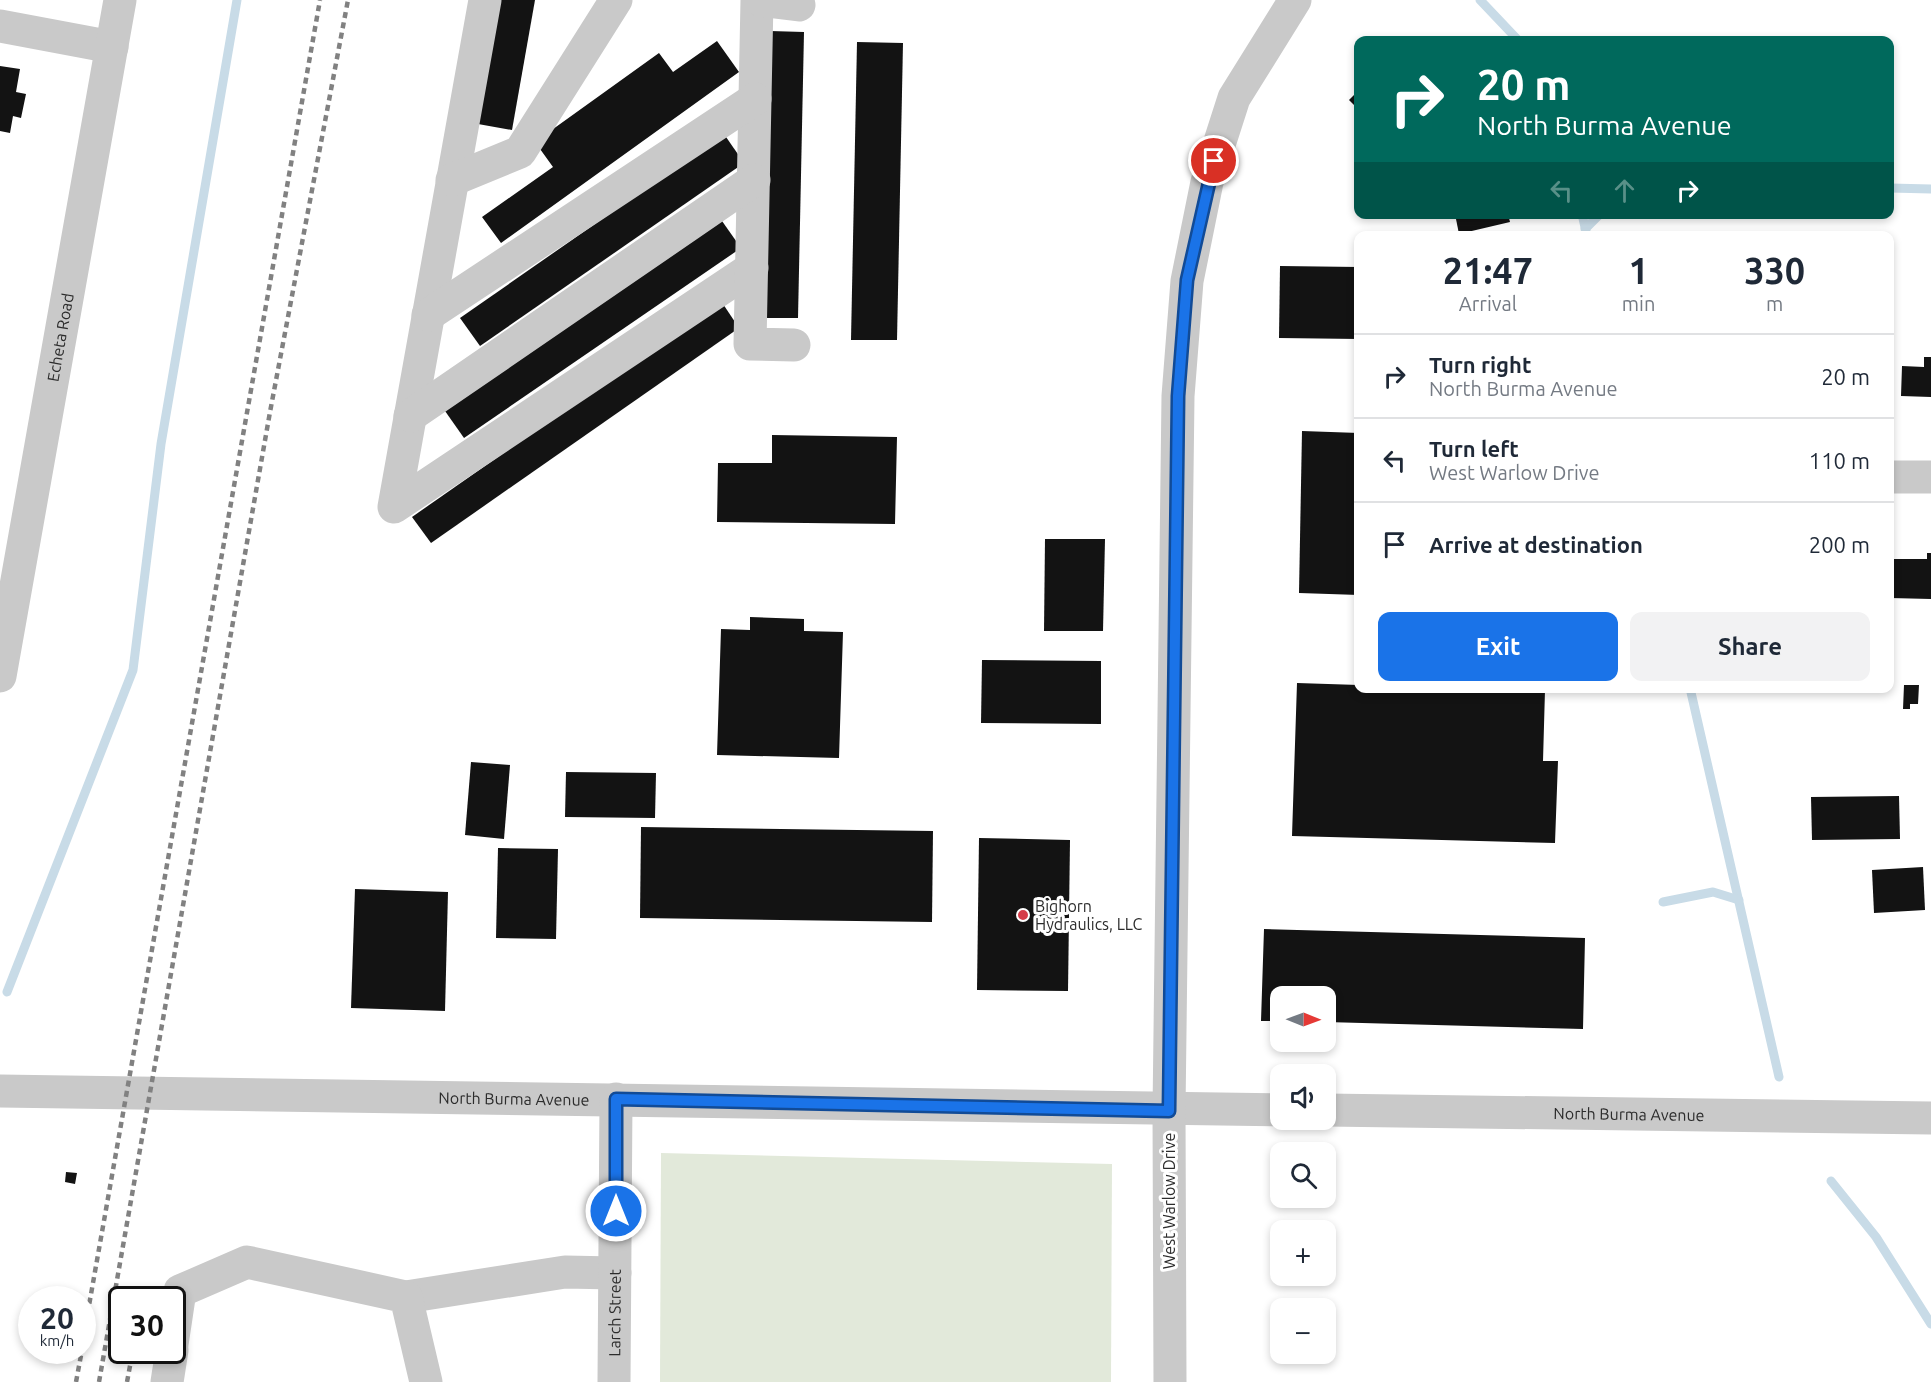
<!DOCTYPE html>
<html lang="en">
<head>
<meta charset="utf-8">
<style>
	body { margin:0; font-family:Ubuntu,sans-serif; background:#f2f2f3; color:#1f2937; height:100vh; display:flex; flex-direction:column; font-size:22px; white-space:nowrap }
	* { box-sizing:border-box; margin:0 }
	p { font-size:20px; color:#747a83 }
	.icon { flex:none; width:33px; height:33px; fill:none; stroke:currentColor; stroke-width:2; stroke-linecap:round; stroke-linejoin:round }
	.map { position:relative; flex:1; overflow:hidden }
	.side { position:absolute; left:1354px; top:231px; width:540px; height:462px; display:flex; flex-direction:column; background:#fff; border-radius:12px; box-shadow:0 3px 9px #0003 }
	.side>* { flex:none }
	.hud { position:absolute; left:1354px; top:36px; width:540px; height:183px; border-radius:12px; box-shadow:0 3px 9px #0003; background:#00695c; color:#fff; overflow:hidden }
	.needle { width:39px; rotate:91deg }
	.tools { position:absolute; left:1270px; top:986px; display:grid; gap:12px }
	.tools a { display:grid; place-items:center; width:66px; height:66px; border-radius:12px; background:#fff; box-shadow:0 3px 9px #0003; font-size:30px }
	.speed { position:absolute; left:18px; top:1286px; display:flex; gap:12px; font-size:30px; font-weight:700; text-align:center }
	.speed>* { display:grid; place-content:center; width:78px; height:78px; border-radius:50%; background:#fff; box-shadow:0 3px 9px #0003; line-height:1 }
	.speed small { font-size:15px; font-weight:400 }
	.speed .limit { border:3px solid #111; border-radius:9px; background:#fff; color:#111 }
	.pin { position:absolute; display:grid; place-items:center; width:51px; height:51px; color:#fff; margin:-26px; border:3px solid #fff; border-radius:50%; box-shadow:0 2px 6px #0007 }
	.me { position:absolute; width:66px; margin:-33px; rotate:0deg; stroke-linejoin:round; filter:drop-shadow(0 0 4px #0008) }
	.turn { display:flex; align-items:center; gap:21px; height:126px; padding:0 24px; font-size:27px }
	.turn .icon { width:78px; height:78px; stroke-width:2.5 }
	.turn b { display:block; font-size:42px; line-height:51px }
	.lanes { display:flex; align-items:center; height:57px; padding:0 24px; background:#0003; justify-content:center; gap:30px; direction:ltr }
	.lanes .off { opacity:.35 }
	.eta { display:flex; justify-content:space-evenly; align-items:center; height:102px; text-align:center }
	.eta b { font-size:36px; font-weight:600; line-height:42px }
	.cta { display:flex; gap:12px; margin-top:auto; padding:12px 24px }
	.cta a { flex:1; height:69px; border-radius:12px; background:#1a73e8; color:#fff; font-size:24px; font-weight:600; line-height:69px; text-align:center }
	.cta a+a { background:#f2f2f3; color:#1f2937 }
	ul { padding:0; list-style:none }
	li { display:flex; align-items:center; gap:18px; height:84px; padding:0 24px; border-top:2px solid #e0e1e3 }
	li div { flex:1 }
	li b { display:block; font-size:22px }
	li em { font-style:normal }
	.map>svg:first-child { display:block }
	.green { fill:#e2e9da }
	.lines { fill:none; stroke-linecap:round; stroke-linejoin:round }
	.stream { stroke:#c8dbe7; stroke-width:9 }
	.building { fill:#131313 }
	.minor { stroke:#c9c9c9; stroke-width:33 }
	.rail { stroke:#818181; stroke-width:4.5; stroke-dasharray:6 4.5; stroke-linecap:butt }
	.route-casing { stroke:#114b97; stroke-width:15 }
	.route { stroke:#1a73e8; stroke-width:10 }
	.poi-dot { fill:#d53c48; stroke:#fff; stroke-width:2 }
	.labels { text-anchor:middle; stroke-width:6; stroke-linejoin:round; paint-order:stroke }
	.street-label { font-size:16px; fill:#2c2c2c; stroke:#fff }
	.poi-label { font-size:16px; fill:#2c2c2c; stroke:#fff; text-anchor:start }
</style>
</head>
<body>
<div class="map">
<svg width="1931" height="1382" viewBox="0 0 1931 1382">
	<rect width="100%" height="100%" fill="#fff"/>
	<!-- green -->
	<polygon class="green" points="661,1153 1112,1164 1111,1382 660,1382"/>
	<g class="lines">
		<!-- stream -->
		<g class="stream">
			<polyline points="1480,0 1518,40"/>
			<polyline points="1890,188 1931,189"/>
			<polyline points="1582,214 1587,236"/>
			<polyline points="1585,229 1600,214"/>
			<polyline points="1690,688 1779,1077"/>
			<polyline points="1663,902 1713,892 1739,900"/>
			<polyline points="7,992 133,670 161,444 237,0"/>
			<polyline points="1831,1181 1876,1237 1931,1324"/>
		</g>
	</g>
	<!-- building -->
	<g class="building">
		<polygon points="500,0 535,0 512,130 478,124"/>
		<polygon points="770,31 804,32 798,318 763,318"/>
		<polygon points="717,41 739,72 501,243 482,217 553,167 535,142 659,53 673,72"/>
		<polygon points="857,42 903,43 897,340 851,340"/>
		<polygon points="0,66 20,69 16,92 26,94 21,118 13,116 10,133 0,131"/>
		<polygon points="1359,90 1359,110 1349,100"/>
		<polygon points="724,134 744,163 480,346 460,318"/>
		<polygon points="1455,214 1508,214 1510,222 1459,234"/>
		<polygon points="722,221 741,248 464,438 445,411"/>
		<polygon points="1280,266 1359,267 1359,339 1279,338"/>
		<polygon points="721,301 739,328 431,543 412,517"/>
		<polygon points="1924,357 1931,357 1931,397 1901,396 1902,366 1924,367"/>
		<polygon points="1302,431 1359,433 1359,595 1299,593"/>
		<polygon points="772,435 897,437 895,524 717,522 718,463 772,463"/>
		<polygon points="1045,539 1105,539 1103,631 1044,631"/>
		<polygon points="1927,553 1931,553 1931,599 1890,598 1891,559 1927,559"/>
		<polygon points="750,617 804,619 804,631 843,632 839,758 717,755 721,629 750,630"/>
		<polygon points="982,660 1101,661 1101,724 981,723"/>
		<polygon points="1297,683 1359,685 1359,688 1545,690 1543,761 1558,761 1555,843 1292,836"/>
		<polygon points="1904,685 1919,685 1918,704 1910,704 1910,709 1903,709"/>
		<polygon points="471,762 510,765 504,839 465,835"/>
		<polygon points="566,772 656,773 655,818 565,817"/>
		<polygon points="1899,796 1900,839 1812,840 1811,797"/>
		<polygon points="641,827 933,831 932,922 640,918"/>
		<polygon points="979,838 1070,840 1068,991 977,990"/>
		<polygon points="498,848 558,849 556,939 496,938"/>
		<polygon points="1923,867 1925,910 1874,913 1872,870"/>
		<polygon points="355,889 448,892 445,1011 351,1008"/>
		<polygon points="1264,929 1585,938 1583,1029 1326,1022 1326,996 1281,996 1281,1021 1261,1021"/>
		<polygon points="66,1172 77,1173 75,1184 65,1182"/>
	</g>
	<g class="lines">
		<!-- minor -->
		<g class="minor">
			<polyline points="485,0 394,507 752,268"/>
			<polyline points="757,0 750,344 794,345"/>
			<polyline points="760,0 799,5"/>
			<polyline points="0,26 112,47"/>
			<polyline points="452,180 520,152 616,0"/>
			<polyline points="428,315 755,99"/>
			<polyline points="410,416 754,180"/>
			<polyline points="1890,477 1931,477"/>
			<path id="s1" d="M0 676 120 0"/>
			<path id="s2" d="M0 1091 1281 1110"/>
			<path id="s3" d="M1326 1110 1931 1118"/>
			<polyline points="406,1297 565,1272 615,1273"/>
			<polyline points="172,1344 180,1291 247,1262 406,1297 426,1382"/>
			<polyline points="167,1382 172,1350"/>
			<path id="s4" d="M614 1382 616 1099"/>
			<polyline points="1170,1382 1169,1111 1178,396 1187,281 1207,182 1234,98 1295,0"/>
		</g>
		<!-- rail -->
		<g class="rail">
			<polyline points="82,1345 320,0"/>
			<polyline points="76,1382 82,1350"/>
			<polyline points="99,1382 270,412 348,0"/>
			<polyline points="127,1382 133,1350"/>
		</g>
	</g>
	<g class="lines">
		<defs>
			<polyline id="route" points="616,1211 616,1099 1169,1111 1178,396 1187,280 1214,161"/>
		</defs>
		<!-- route casing -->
		<use href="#route" class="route-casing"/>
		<!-- route -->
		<use href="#route" class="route"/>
	</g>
	<!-- markers -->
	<circle class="poi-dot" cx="1023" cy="915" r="6"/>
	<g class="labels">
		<!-- street labels -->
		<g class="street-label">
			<text dy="6" stroke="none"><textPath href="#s1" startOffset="344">Echeta Road</textPath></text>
			<text dy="6" stroke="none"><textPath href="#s2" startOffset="514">North Burma Avenue</textPath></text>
			<text dy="6" stroke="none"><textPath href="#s3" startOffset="303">North Burma Avenue</textPath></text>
			<text transform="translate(1169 1201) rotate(-90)" y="6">West Warlow Drive</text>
			<text dy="6" stroke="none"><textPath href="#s4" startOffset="69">Larch Street</textPath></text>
		</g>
		<!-- poi labels -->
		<g class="poi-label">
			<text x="1035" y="912">Bighorn<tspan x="1035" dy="18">Hydraulics, LLC</tspan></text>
		</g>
	</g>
</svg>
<div class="tools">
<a><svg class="needle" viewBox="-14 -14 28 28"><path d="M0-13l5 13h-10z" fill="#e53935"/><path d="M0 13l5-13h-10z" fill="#747a83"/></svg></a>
<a><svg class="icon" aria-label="sound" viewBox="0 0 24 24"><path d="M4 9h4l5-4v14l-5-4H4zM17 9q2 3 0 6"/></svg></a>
<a><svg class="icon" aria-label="search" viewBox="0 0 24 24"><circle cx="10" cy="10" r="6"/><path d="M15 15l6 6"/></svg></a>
<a>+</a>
<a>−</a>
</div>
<div class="speed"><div>20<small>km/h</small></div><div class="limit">30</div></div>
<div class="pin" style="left:1214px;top:161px;background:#d93025"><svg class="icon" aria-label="arrive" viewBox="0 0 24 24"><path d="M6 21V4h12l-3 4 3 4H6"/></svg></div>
<svg class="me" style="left:616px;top:1211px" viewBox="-20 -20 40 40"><circle r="17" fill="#1a73e8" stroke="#fff" stroke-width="3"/><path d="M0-11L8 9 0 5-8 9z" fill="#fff"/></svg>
<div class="hud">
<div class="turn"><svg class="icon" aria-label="right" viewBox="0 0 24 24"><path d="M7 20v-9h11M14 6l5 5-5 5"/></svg><div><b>20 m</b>North Burma Avenue</div></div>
<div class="lanes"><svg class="icon off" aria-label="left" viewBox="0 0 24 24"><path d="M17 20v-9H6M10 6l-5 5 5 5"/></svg><svg class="icon off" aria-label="ahead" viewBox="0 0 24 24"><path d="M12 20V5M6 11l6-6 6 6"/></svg><svg class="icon" aria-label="right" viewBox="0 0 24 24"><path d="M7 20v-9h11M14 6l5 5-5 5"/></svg></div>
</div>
<section class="side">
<div class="eta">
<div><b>21:47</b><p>Arrival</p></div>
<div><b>1</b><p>min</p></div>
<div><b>330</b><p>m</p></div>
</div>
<ul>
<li><svg class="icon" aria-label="right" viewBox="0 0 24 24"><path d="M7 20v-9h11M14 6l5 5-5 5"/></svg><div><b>Turn right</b><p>North Burma Avenue</p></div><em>20 m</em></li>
<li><svg class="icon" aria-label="left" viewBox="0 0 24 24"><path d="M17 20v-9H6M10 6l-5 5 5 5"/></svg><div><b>Turn left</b><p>West Warlow Drive</p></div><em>110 m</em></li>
<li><svg class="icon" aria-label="arrive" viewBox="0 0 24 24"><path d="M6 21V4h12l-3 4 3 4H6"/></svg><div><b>Arrive at destination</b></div><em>200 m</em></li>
</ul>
<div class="cta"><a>Exit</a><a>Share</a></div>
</section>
</div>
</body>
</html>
